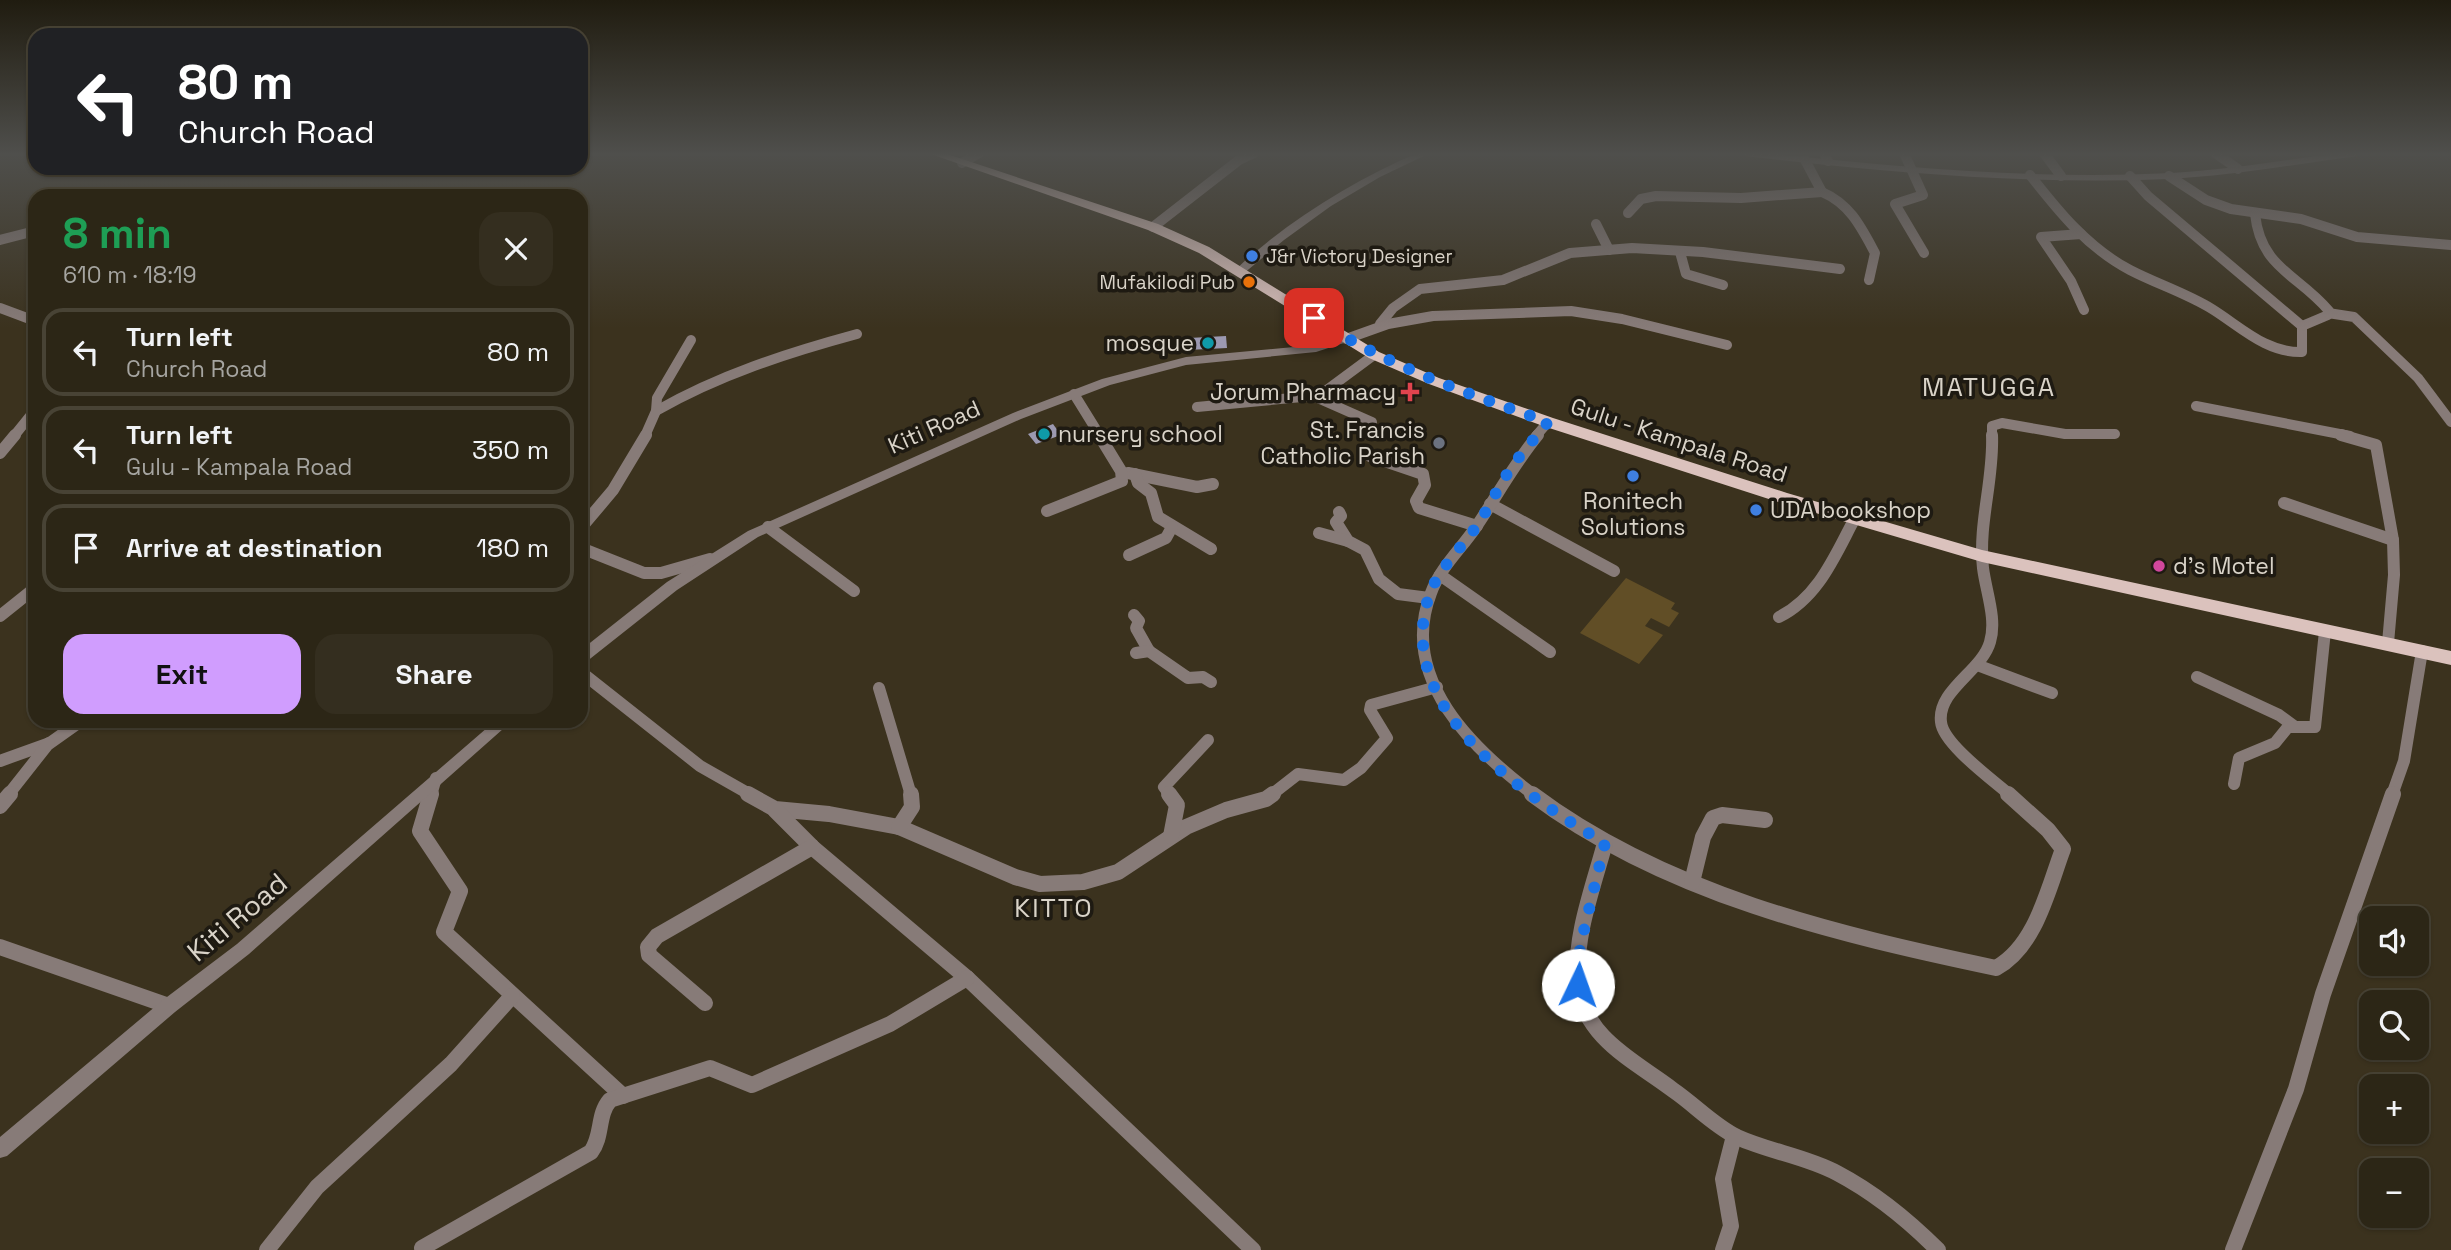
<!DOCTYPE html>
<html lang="en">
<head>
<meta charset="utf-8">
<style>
	body { margin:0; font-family:"Space Grotesk",sans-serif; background:#342e1f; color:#f1f3f6; height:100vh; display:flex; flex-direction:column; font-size:26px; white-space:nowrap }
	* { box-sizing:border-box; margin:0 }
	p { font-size:23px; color:#a6a5a1 }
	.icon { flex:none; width:38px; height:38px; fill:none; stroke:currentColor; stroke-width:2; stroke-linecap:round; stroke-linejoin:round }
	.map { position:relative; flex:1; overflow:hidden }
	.panel { position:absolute; left:28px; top:189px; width:560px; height:539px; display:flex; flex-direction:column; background:#2c2616; border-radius:21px; box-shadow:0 2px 5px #0004,0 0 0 2px #484335 }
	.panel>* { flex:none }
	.hud { position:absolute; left:28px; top:28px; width:560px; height:147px; border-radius:21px; box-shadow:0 2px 5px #0004,0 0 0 2px #484335; background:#202124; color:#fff; overflow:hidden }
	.tools { position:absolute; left:2359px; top:906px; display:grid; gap:14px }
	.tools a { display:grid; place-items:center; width:70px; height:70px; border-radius:14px; background:#2c2616; box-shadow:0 2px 5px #0004,0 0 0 2px #484335; font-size:35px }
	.pin { position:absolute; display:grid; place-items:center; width:60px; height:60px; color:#fff; margin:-30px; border-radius:14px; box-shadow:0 4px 10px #0006 }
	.me { position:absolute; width:77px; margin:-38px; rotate:3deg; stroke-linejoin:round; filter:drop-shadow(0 0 5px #0008) }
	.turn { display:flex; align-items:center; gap:24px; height:147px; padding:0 35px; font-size:32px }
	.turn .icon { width:91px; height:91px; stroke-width:2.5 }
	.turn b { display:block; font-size:49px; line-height:60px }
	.round { display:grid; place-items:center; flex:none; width:74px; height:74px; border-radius:21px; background:#342e1f }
	.overview { display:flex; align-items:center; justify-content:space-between; height:119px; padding:0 35px }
	h1 { font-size:42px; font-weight:700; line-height:52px; color:#1e9e55 }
	.primary-button { display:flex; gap:14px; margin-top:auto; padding:14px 35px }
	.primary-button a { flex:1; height:80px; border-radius:21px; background:#d09dfe; color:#111; font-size:28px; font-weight:700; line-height:80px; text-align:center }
	.primary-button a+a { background:#342e1f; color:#f1f3f6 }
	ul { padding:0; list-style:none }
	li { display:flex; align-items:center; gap:21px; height:88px; margin:0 14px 10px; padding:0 21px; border:4px solid #484335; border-radius:21px }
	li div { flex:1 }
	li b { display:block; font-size:26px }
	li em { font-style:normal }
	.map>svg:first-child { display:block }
	.green { fill:#614e26 }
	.building { fill:#9c99b1 }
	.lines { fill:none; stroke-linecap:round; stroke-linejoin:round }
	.minor-far2 { stroke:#877b78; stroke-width:10 }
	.minor-far1 { stroke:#877b78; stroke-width:12 }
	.minor { stroke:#877b78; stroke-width:16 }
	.tertiary { fill:#877b78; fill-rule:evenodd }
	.primary { fill:#dbc2bd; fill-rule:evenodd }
	.route { stroke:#1a73e8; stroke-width:12; stroke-dasharray:0 21.6 }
	.shop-dot { fill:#3f7fe0; stroke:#1e1a12; stroke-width:2.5 }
	.food-dot { fill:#e8710a; stroke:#1e1a12; stroke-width:2.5 }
	.culture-dot { fill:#0f9aa8; stroke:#1e1a12; stroke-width:2.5 }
	.health-dot { fill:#e0444e; stroke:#1e1a12; stroke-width:2.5 }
	.worship-dot { fill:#6b7280; stroke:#1e1a12; stroke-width:2.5 }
	.hotel-dot { fill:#d1479c; stroke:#1e1a12; stroke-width:2.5 }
	.labels { text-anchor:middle; stroke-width:7; stroke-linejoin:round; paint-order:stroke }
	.far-poi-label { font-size:19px; fill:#d9d3c8; stroke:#1e1a12; text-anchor:start }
	.poi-label { font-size:23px; fill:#d9d3c8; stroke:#1e1a12; text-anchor:end }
	.street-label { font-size:23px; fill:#d9d3c8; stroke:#1e1a12 }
	.quarter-label { font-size:26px; letter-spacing:2px; fill:#d9d3c8; stroke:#1e1a12 }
	.near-street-label { font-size:28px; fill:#d9d3c8; stroke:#1e1a12 }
</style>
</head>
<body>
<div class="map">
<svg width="2451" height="1250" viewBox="0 0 2451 1250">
	<rect width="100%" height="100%" fill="#3b321e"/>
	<!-- green -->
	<polygon class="green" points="1626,578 1675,603 1671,609 1679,613 1669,627 1651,618 1645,626 1663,635 1639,664 1580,633"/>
	<!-- building -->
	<g class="building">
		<polygon points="1226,336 1227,348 1188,350 1189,338"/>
		<polygon points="1053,424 1061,435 1036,444 1028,434"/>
	</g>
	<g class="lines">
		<!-- minor-far2 -->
		<g class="minor-far2">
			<polyline points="1824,153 1828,161"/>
			<polyline points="1904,153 1923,195 1895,204 1924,253"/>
			<polyline points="2044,153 2061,176"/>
			<polyline points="2215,153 2238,169"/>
			<polyline points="962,163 979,153"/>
			<path d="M2030 175C2059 212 2088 248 2130 270 2157 284 2186 293 2212 309 2241 327 2266 353 2302 352V326L2148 196 2130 176"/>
			<polyline points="2169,176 2206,200 2231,209 2301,219 2357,237 2451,245"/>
			<path d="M1822 192C1850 204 1861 227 1875 253L1869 280"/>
			<polyline points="1628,213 1641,199 1656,196 1741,198 1822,192 1805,160"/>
			<path d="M2255 214C2261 269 2298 274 2329 311L2328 315 2302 326"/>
			<polyline points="1596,224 1609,250"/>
			<polyline points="1153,227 1239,160 1254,153"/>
			<polyline points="2081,234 2041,237 2071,281 2084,310"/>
			<polyline points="0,240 31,232"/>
			<polyline points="1680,252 1686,274 1723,285"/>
			<polyline points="0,308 35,321"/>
			<polyline points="2328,313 2354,317 2418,378 2451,422"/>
			<polyline points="1380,324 1393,308 1420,289 1503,280 1570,253 1632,248 1703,252 1840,269"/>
			<polyline points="1346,339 1388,324 1433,316 1571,311 1622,319 1727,345"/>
			<polyline points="1074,394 1100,436"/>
			<polyline points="1313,396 1372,422"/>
			<polyline points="2196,406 2350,436"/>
			<polyline points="1197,407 1313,396 1324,392 1374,355"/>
			<path d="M656 411C719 375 787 353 857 334"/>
			<polyline points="14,436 35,410"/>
			<polyline points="645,436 656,411 657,398 691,340"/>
			<polyline points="1536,436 1548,422"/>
			<polyline points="1992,436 1992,426 2002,423 2065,434 2115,434"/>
		</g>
		<!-- minor-far1 -->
		<g class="minor-far1">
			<path d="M1992 435C1994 479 1978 524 1983 568 1986 592 1997 619 1990 642 1982 671 1937 690 1941 722 1943 744 1993 780 2010 795"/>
			<polyline points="2341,435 2376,445 2393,540 2394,575 2388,643"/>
			<polyline points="0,453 15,435"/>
			<polyline points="1370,456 1423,474 1425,485 1416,501 1419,508 1477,526"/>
			<polyline points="1128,473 1197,487 1213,484"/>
			<polyline points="1135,474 1138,483 1151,493 1158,517 1211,549"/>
			<polyline points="2284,503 2393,540"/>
			<polyline points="1490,504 1614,571"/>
			<polyline points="1047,511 1122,481 1121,471 1099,435"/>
			<polyline points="1339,512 1341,516 1336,522 1348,541 1365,550 1379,579 1398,594 1429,598"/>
			<polyline points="768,527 854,591"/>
			<polyline points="581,528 613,490 646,435"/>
			<polyline points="1319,533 1348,541"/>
			<polyline points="581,548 644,573 661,573 710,559"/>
			<polyline points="1129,555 1166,538 1172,527"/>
			<polyline points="1440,575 1550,652"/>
			<polyline points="1134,615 1139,621 1136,628 1149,651"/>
			<polyline points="0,616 35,588"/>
			<path d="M1779 617C1819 597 1835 555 1855 518"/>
			<polyline points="1136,653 1149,651 1188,678 1203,677 1211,682"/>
			<polyline points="1977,665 2052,693"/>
			<polyline points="581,672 700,766 751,795"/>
			<polyline points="2197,677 2279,715 2294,726"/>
			<polyline points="879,688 911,795"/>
			<polyline points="0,761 50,743 81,721"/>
			<polyline points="2234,784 2239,758 2275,743 2288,727 2315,727 2325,631"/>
			<polyline points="8,795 49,743"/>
			<polyline points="431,795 436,778"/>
			<polyline points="1170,795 1164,787 1208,740"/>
			<polyline points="1271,795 1298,774 1344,780 1361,768 1387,738 1370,710 1371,705 1437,687"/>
			<path d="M1534 795C1473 749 1398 679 1431 593 1440 568 1461 549 1476 527 1497 496 1514 464 1538 435"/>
			<polyline points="2392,795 2404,761 2422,651"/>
		</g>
		<!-- minor -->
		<g class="minor">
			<polyline points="431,794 420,831 460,891 444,932 623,1096"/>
			<polyline points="748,794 775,809 829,814 899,827 1015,877 1040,884 1083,882 1118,872 1186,827 1226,810 1266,799 1273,794"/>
			<polyline points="1169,794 1177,805 1171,836"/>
			<path d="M1532 794C1665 894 1835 934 1996 968 2036 946 2048 889 2063 849L2048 830 2008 794"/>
			<polyline points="0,806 10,794"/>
			<polyline points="775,810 812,847 967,978 1253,1250"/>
			<polyline points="899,827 912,807 911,794"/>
			<path d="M1605 843C1593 888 1574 936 1578 983 1583 1038 1635 1061 1673 1090 1695 1105 1713 1125 1737 1137 1770 1152 1805 1156 1837 1173 1875 1193 1908 1220 1938 1250"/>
			<polyline points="1692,882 1703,837 1713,818 1722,815 1765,820"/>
			<polyline points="0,947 169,1006"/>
			<polyline points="705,1003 649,955 648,947 657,936 812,847"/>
			<path d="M422 1248 591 1152C603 1136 597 1115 610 1100L710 1068 752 1085 890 1024 967 978"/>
			<polyline points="267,1250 317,1187 451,1064 512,996"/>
			<polyline points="1723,1250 1731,1226 1723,1179 1734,1136"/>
			<polyline points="2233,1250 2296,1089 2323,994 2393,794"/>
		</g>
		<!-- tertiary -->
		<g class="tertiary">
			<path d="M1418 153H1430L1380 177 1331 206 1284 240 1243 274H1235L1234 272C1244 260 1258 250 1270 240 1315 205 1365 175 1418 153Z"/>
			<path d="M1740 153H1767C1901 167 2036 180 2171 173 2228 170 2284 160 2340 153H2363L2358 156C2295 164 2232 176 2168 179 2027 185 1886 172 1745 156Z"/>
			<polygon points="1346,336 1352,339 1350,341 1316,352 1186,365 1110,385 1021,419 758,537 677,590 586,662 581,664 581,650 667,582 748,531 1013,413 1102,379 1186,357 1315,345"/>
			<polygon points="495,721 512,721 249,954 175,1012 7,1156 0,1158 0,1137 163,1000 237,944"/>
		</g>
		<!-- primary -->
		<polygon class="primary" points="928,153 944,153 1158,224 1209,247 1379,352 1439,378 1553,418 1787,493 1982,550 2451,651 2451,665 1982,562 1775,501 1543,426 1429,384 1369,358 1199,253 1148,230"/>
	</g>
	<!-- sky -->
	<linearGradient id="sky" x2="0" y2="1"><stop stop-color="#201c10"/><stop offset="0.47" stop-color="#4f4f4c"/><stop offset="1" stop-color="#4f4f4c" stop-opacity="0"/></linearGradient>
	<rect width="2451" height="328" fill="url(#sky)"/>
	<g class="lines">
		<!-- route -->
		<path class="route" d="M1314 318C1387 366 1466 393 1548 422 1536 437 1522 452 1511 468 1498 487 1489 508 1476 527 1461 548 1439 569 1430 593 1390 707 1522 794 1605 843L1580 947 1578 985"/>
	</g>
	<!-- markers -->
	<g class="shop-dot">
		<circle cx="1252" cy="256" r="7"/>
		<circle cx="1633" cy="476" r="7"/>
		<circle cx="1756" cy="510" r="7"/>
	</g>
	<circle class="food-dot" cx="1249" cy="282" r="7"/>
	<g class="culture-dot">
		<circle cx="1208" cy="343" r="7"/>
		<circle cx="1044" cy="434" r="7"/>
	</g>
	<path class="health-dot" d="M1406.5 381.5h7v7h7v7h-7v7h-7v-7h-7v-7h7z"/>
	<circle class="worship-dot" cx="1439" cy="443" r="7"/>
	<circle class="hotel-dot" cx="2159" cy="566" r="7"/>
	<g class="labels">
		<!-- far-poi labels -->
		<g class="far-poi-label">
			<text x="1266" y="263">J&amp;r Victory Designer</text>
			<text x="1235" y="289" text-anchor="end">Mufakilodi Pub</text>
		</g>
		<!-- poi labels -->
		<g class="poi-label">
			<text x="1194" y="351">mosque</text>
			<text x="1396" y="400">Jorum Pharmacy</text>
			<text x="1425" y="438">St. Francis<tspan x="1425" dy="26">Catholic Parish</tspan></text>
			<text x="1058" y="442" text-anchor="start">nursery school</text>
			<text x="1633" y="509" text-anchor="middle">Ronitech<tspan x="1633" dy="26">Solutions</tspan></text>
			<text x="1770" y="518" text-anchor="start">UDA bookshop</text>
			<text x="2173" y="574" text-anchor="start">d's Motel</text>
		</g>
		<!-- street labels -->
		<g class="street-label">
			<text transform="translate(934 427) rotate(-24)" y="8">Kiti Road</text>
			<text transform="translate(1679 440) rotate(18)" y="8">Gulu - Kampala Road</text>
		</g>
		<!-- quarter labels -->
		<g class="quarter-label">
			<text x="1989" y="396">MATUGGA</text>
			<text x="1054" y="917">KITTO</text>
		</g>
		<!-- near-street labels -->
		<g class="near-street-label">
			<text transform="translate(237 917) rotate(-40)" y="10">Kiti Road</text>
		</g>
	</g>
</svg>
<div class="tools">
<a><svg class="icon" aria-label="sound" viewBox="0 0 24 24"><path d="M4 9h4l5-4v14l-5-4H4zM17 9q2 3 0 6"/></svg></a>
<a><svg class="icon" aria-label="search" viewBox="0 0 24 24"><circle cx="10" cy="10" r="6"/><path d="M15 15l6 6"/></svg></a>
<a>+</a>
<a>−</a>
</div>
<div class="pin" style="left:1314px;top:318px;background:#d93025"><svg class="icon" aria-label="arrive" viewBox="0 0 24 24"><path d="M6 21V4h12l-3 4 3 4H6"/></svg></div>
<svg class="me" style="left:1578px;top:985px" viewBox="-20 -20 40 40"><circle r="19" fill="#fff"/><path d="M0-13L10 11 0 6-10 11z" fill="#1a73e8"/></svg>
<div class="hud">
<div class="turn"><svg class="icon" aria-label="left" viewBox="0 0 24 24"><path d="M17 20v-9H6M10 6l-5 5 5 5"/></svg><div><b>80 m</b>Church Road</div></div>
</div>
<section class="panel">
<div class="overview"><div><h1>8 min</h1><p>610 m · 18:19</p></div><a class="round"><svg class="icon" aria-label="close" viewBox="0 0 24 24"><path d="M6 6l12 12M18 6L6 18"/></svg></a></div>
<ul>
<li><svg class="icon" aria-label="left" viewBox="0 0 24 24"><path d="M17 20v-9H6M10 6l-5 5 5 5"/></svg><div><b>Turn left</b><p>Church Road</p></div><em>80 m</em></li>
<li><svg class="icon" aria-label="left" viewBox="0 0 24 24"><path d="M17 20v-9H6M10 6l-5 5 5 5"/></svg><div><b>Turn left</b><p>Gulu - Kampala Road</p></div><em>350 m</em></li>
<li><svg class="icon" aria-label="arrive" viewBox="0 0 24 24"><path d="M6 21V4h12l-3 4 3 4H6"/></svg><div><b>Arrive at destination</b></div><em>180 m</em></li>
</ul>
<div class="primary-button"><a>Exit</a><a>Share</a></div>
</section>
</div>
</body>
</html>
